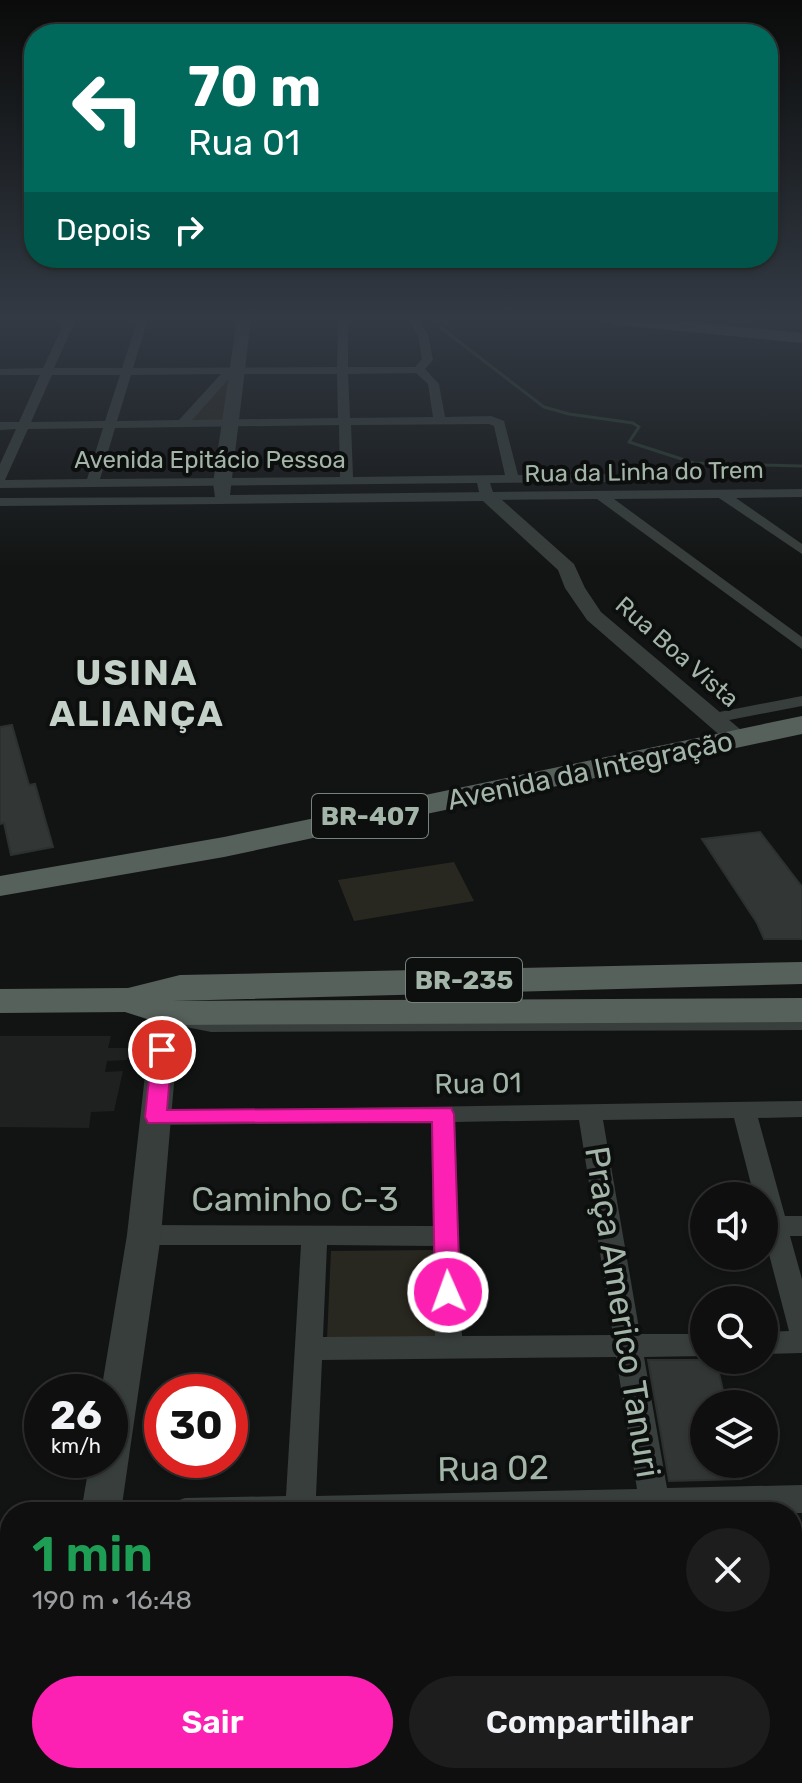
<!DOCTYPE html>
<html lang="pt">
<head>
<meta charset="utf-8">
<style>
	body { margin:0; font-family:Rubik,sans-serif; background:#1c1d1c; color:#f1f3f6; height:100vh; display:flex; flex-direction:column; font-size:30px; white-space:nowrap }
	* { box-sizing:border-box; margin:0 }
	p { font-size:26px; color:#9b9c9e }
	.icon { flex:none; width:44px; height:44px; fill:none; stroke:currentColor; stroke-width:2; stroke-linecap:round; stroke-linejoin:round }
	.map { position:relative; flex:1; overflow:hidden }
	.details { position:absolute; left:0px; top:1502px; width:802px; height:282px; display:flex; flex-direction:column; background:#0e0f0e; border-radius:32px 32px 0 0; box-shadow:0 2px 6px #0004,0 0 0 2px #2e2f2e }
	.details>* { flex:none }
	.hud { position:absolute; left:24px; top:24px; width:754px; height:244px; border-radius:32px; box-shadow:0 2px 6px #0004,0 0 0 2px #2e2f2e; background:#00695c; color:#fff; overflow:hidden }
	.buttons { position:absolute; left:690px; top:1182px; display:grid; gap:16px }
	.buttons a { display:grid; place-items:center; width:88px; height:88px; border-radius:50%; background:#0e0f0e; box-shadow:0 2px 6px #0004,0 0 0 2px #2e2f2e; font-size:40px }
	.speed { position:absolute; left:24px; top:1374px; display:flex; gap:16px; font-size:40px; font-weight:700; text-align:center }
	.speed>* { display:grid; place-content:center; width:104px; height:104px; border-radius:50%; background:#0e0f0e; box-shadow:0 2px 6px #0004,0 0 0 2px #2e2f2e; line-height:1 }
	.speed small { font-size:20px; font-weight:400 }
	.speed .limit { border:12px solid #d22; background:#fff; color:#111 }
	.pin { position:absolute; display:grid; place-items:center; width:68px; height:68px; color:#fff; margin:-34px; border:4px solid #fff; border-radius:50%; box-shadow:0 2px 8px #0007 }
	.me { position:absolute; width:88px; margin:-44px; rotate:358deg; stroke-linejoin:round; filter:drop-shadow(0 0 6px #0008) }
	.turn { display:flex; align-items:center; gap:28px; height:168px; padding:0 32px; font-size:36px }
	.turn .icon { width:104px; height:104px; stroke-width:2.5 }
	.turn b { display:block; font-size:56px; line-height:68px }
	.then { display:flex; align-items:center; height:76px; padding:0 32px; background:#0003; gap:16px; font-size:30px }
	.round { display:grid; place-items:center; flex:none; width:84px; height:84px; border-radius:42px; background:#1c1d1c }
	.head { display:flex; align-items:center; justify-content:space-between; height:136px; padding:0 32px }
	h1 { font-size:48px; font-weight:600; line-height:60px; color:#1e9e55 }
	.primary-button { display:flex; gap:16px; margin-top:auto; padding:16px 32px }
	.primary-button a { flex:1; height:92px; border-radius:48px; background:#fd21b3; color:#fff; font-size:32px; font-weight:600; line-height:92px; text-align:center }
	.primary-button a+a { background:#1c1d1c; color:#f1f3f6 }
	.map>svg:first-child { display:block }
	.built { fill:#1e2120 }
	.green { fill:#292820 }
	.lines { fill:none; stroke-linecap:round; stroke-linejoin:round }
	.stream { stroke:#2a3a2c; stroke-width:3 }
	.building { fill:#323634; stroke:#2c302f; stroke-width:2 }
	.minor { fill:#373e3b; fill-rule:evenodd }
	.tertiary { fill:#373e3b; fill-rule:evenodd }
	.secondary { fill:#414944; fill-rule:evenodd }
	.trunk { fill:#57615b; fill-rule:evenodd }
	.route { fill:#fd21b3; stroke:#a41574; stroke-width:2 }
	.labels { text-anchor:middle; stroke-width:8; stroke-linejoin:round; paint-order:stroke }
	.far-street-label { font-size:24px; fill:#a3b5a9; stroke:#0d0f0e }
	.shield { fill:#0d0f0e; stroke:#76837a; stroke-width:2 }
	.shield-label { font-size:26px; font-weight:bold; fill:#a3b5a9 }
	.street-label { font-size:28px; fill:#a3b5a9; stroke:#0d0f0e }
	.near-street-label { font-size:34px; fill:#a3b5a9; stroke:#0d0f0e }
	.district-label { font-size:36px; font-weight:bold; letter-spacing:2px; fill:#c4d1c9; stroke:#0d0f0e }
</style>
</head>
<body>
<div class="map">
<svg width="802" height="1783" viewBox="0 0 802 1783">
	<rect width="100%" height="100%" fill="#121413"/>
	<!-- built -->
	<polygon class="built" points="0,1036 111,1036 108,1048 130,1048 127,1060 107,1061 105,1072 123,1071 114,1111 91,1112 89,1128 0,1127"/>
	<!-- green -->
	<g class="green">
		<polygon points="233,371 225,421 186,422"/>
		<polygon points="454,862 474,901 354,921 338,880"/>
		<polygon points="436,1250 439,1339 327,1340 331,1251"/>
		<rect x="306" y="1774" width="161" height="9"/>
	</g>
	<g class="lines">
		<!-- stream -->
		<polyline class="stream" points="440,327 544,407 569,414 633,423 639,427 629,442 694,463 802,466"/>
	</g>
	<!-- building -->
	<g class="building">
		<polygon points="12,725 29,785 35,784 53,847 11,855 4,823 0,824 0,727"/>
		<polygon points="760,832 802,887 802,939 764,939 757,923 702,839"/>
		<polygon points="648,1360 716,1360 726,1404 704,1404 704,1464 738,1464 741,1479 669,1481"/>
	</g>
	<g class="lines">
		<!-- minor -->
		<g class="minor">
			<path d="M66 319H76L54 368H122L138 319H148L133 368 337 367 338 319H348V367H415L422 359 418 335 408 319H418L428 335 433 360 425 369 439 384 445 417 491 416 504 421 518 475 613 474 619 478 613 482 490 483 493 492 802 489V497L736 498 802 544V554L719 498 614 499 802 637V649L597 499 487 500 480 496 477 483 0 488V464L16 429 0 430V422H19L40 375H0V369L43 368ZM416 373 428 384 433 417 350 418 348 374ZM221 374 179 420 117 421 131 375ZM233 374H337L338 418 192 420ZM52 375H120L105 421 31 422ZM489 424 494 426 505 475 353 477 351 425ZM339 425 340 477 100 479 115 428ZM103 428 87 479 5 480 28 429Z"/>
			<polygon points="227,497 229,500 222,504 0,506 0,498"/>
			<polygon points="802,696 802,706 714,723 705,718 714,713"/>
			<polygon points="184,1013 211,1018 802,1016 802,1030 211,1032 176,1025 173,1020 176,1015"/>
			<path d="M802 1101V1117L758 1118 785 1216H802V1236H790L802 1279V1353L764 1354V1332L789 1331 764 1235V1196H754L734 1118 603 1120 640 1334H704V1356L644 1357 667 1488 802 1485V1513L170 1512 174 1502 185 1498 286 1496 301 1245H144L135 1242 131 1235 135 1228 144 1225 433 1226 431 1122 156 1125 148 1123 144 1117 148 1111ZM579 1120 613 1335 462 1336 455 1122ZM327 1245 433 1246 435 1336 323 1337ZM616 1357 637 1489 316 1496 322 1360Z"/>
			<polygon points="271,1774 307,1774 306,1783 270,1783"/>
			<rect x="457" y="1774" width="36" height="9"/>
			<polygon points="681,1774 717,1774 718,1783 682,1783"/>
		</g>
		<!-- tertiary -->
		<g class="tertiary">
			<polygon points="237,319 251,319 230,495 493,492 574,564 585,588 601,612 747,735 750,740 747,745 731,745 587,620 565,588 558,570 483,501 216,504 213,483"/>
			<polygon points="166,1004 176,1006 180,1013 161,1235 121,1512 81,1512 90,1460 110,1460 110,1392 101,1392 127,1235 152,1013 156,1006"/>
			<polygon points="44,1774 90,1774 88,1783 42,1783"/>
		</g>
		<!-- secondary -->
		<polygon class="secondary" points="603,319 659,319 802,333 802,343 611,324"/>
		<!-- trunk -->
		<g class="trunk">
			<polygon points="802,716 802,734 224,857 0,896 0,876 224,837"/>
			<polygon points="802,962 802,984 172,1001 802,998 802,1022 166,1025 125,1012 0,1013 0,989 128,988 180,975"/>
		</g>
	</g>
	<!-- sky -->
	<linearGradient id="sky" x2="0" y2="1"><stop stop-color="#0a0b0a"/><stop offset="0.56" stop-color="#333a44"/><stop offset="1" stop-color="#333a44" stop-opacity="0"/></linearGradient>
	<rect width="802" height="569" fill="url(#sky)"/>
	<!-- route -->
	<polygon class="route" points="162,1043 172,1050 167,1110 451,1108 454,1114 460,1292 456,1299 448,1301 439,1299 435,1292 432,1122 148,1123 145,1117 152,1050"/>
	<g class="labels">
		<!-- far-street labels -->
		<g class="far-street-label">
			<text x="210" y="468">Avenida Epitácio Pessoa</text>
			<text transform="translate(644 472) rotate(-1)" y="8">Rua da Linha do Trem</text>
			<text transform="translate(677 652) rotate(41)" y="8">Rua Boa Vista</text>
		</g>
		<!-- shield labels -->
		<g class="shield">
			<rect x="312" y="794" width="116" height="44" rx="6"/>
			<rect x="406" y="958" width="116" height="44" rx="6"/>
		</g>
		<g class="shield-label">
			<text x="370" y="825">BR-407</text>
			<text x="464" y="989">BR-235</text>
		</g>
		<!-- street labels -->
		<g class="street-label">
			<text transform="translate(590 770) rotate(-12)" y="10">Avenida da Integração</text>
			<text transform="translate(478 1083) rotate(-1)" y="10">Rua 01</text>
		</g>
		<!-- near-street labels -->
		<g class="near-street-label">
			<text x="295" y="1211">Caminho C-3</text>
			<text transform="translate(623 1312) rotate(81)" y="12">Praça Americo Tanuri</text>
			<text transform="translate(493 1468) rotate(-1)" y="12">Rua 02</text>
		</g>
		<!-- district labels -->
		<g class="district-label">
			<text x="137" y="685">USINA<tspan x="137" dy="41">ALIANÇA</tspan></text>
		</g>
	</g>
</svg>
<div class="buttons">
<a><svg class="icon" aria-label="sound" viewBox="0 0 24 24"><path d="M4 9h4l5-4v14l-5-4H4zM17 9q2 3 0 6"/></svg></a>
<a><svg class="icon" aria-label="search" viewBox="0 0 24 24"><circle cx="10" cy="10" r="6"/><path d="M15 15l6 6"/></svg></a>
<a><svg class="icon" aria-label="layers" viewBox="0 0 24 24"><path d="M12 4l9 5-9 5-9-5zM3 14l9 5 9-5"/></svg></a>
</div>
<div class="speed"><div>26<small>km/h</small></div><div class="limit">30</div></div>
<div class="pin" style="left:162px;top:1050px;background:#d93025"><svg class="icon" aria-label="arrive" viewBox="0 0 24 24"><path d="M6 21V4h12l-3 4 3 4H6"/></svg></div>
<svg class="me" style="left:448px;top:1292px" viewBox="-20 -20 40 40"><circle r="17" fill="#fd21b3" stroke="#fff" stroke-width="3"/><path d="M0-11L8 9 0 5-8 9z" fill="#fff"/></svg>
<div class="hud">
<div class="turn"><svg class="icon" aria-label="left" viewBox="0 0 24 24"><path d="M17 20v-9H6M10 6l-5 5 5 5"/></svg><div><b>70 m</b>Rua 01</div></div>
<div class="then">Depois<svg class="icon" aria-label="right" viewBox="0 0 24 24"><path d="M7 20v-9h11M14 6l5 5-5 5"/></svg></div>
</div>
<section class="details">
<div class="head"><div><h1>1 min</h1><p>190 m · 16:48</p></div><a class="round"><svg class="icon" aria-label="close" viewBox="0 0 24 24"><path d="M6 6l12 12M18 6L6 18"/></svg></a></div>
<div class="primary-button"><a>Sair</a><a>Compartilhar</a></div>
</section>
</div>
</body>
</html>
